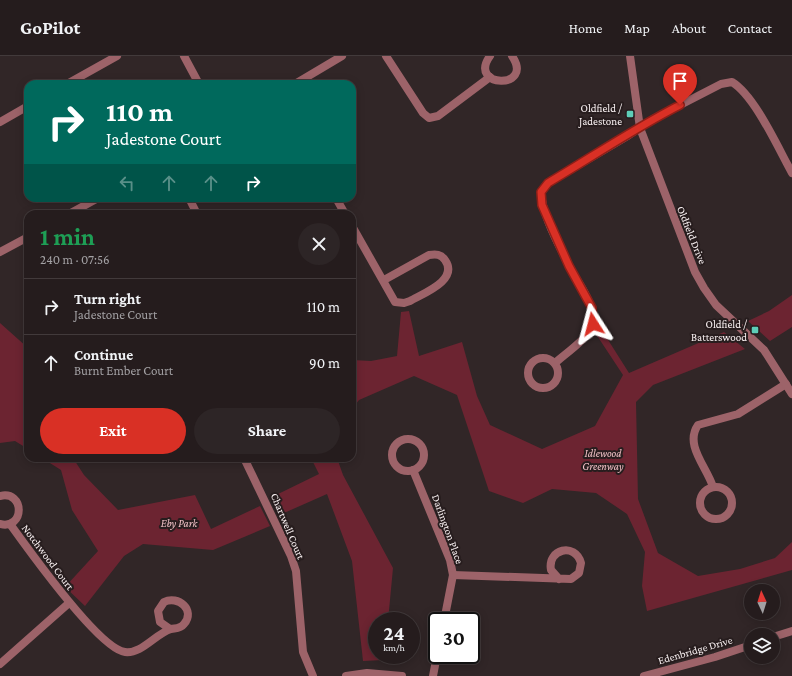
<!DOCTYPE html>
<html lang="en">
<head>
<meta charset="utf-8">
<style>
	body { margin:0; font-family:"Crimson Pro",serif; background:#2d2526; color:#f1f3f6; height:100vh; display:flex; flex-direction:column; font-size:15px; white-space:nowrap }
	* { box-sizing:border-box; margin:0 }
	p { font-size:13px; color:#a3a1a4 }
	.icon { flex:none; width:22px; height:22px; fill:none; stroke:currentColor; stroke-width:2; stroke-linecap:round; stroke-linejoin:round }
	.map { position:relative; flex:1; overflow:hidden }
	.side { position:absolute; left:24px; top:154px; width:332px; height:252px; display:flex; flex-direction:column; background:#251c1d; border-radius:12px; box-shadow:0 2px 10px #0003,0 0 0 1px #423a3b }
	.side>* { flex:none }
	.guide { position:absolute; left:24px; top:24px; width:332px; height:122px; border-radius:12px; box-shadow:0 2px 10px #0003,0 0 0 1px #423a3b; background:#00695c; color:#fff; overflow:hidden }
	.needle { width:26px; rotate:356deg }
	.tools { position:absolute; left:744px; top:528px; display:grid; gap:8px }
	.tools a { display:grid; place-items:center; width:36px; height:36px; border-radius:50%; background:#251c1d; box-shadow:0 2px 10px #0003,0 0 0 1px #423a3b; font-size:20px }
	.speed { position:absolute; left:368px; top:556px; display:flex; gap:8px; font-size:20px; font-weight:700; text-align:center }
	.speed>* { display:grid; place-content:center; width:52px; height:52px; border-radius:50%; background:#251c1d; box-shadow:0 2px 10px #0003,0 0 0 1px #423a3b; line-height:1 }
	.speed small { font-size:10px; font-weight:400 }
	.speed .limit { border:2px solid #111; border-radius:6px; background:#fff; color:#111 }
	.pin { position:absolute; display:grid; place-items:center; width:34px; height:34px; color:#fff; margin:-41px -17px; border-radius:50% 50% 50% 0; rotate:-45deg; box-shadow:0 0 4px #0007 }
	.pin .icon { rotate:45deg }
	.me { position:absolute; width:44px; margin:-22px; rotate:351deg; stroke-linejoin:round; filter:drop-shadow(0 0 3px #0008) }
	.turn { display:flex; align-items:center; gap:14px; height:84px; padding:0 16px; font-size:18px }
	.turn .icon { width:52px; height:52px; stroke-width:2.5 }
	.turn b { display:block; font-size:28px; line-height:34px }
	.lanes { display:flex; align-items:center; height:38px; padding:0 16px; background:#0003; justify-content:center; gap:20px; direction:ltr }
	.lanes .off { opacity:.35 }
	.round { display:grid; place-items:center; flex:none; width:42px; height:42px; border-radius:21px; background:#2d2526 }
	.headline { display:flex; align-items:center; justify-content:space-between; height:68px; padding:0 16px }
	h1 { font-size:24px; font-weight:700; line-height:30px; color:#1e9e55 }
	.button { display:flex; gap:8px; margin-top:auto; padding:8px 16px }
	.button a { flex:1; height:46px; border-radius:24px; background:#d93025; color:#fff; font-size:16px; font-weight:700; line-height:46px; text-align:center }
	.button a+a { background:#2d2526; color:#f1f3f6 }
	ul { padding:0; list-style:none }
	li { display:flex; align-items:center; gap:12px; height:56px; padding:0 16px; border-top:1px solid #423a3b }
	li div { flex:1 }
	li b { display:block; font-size:15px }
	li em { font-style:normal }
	header { display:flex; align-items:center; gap:24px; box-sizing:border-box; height:56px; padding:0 20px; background:#251c1d; border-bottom:1px solid #423a3b }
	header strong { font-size:19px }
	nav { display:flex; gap:22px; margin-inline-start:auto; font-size:14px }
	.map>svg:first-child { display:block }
	.green { fill:#6c2431 }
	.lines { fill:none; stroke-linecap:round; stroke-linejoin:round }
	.minor { stroke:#9d6369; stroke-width:8 }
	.tertiary { stroke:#9d6369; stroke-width:8 }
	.route-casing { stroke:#8d1f18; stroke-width:10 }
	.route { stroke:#d93025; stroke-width:7 }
	.poi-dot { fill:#5eceb8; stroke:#271d1e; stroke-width:1.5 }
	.labels { text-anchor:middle; stroke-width:4; stroke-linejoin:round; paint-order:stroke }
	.poi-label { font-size:11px; fill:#faf2f3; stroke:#271d1e; text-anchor:end }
	.street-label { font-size:11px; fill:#faf2f3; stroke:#271d1e }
	.park-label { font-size:11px; font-style:italic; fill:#f4c3c8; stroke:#271d1e }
</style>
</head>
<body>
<header>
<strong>GoPilot</strong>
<nav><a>Home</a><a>Map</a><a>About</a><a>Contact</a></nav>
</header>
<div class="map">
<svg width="792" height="620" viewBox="0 0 792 620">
	<rect width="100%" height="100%" fill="#312627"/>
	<!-- green -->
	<g class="green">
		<polygon points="792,239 792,271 770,285 748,265 769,255"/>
		<polygon points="409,255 419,300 462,286 477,340 490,369 542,393 595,370 623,319 594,275 598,268 629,317 724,276 745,293 653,329 636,346 638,443 658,497 698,520 740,513 775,502 792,486 792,514 647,555 642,530 645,496 627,458 596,437 552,433 523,447 489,435 457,339 414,320 359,344 352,353 352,304 371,305 397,300 401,256"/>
		<polygon points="0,267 28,292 28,393 15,385 0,387"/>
		<polygon points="42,402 73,402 84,419 118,454 195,439 211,473 260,450 270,470 213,494 143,488 124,500 85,550 65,531 98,495 72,454 61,414"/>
		<polygon points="311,402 337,402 343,419 393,512 388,565 377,565 377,599 385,599 384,604 363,605 352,505 327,438 284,457 276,439 319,418"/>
	</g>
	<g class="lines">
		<!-- minor -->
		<g class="minor">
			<polyline points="184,0 199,28"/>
			<polyline points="386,0 423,57 429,62 438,60 490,21"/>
			<path d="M490 0C467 32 535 34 512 0"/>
			<polyline points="67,28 117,0"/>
			<polyline points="295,28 342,0"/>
			<polyline points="0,66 28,50"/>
			<polyline points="189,142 197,158"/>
			<polyline points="336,142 345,158"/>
			<polyline points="69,158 98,142"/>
			<path d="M352 170 395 246 404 247 410 245C424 237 459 224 445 204 441 198 436 198 429 199L384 224"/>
			<polyline points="0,196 28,181"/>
			<circle cx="543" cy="317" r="15"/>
			<path d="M555 307C565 298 590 281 593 268 597 251 577 225 569 210 559 189 542 159 541 136L548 127 629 79 653 63 721 28 732 26C755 40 778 92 792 117"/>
			<circle cx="408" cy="399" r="16"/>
			<polyline points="244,402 291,500 296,515 303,596 313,620"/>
			<polyline points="413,414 450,504 453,519 444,565"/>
			<path d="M713 431C707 411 684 389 698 369L738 358 786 328"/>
			<circle cx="716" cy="447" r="16"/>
			<path d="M0 440C25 434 25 474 0 468"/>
			<path d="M10 468C28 493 99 593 125 596 142 598 155 578 171 573 176 572 180 573 184 568 196 554 178 539 164 546L158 555 160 566 170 573"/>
			<path d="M453 519 571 523 579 517 581 507C575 486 547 493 551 514L559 523"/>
			<polyline points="773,581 792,575"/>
			<polyline points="0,608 69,547"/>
			<polyline points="346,620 367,617 402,620"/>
			<polyline points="433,620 437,599"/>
			<polyline points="644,620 715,601 751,589"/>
		</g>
		<!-- tertiary -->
		<polyline class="tertiary" points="630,0 640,72 695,216 704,232 716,249 764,294 792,338"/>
	</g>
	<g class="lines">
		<defs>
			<path id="route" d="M593 268 592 252 569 210 542 149 541 136 548 127C592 101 635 72 680 49"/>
		</defs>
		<!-- route casing -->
		<use href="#route" class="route-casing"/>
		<!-- route -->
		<use href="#route" class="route"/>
	</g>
	<!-- markers -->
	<g class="poi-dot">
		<rect x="626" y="54" width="8" height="8" rx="2"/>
		<rect x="751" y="270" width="8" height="8" rx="2"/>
	</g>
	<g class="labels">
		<!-- poi labels -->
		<g class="poi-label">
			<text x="622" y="56">Oldfield /<tspan x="622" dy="13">Jadestone</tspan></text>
			<text x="747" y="272">Oldfield /<tspan x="747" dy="13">Batterswood</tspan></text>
		</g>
		<!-- street labels -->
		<g class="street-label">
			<text transform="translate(692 179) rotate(68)" y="4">Oldfield Drive</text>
			<text transform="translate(288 470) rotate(67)" y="4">Chartwell Court</text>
			<text transform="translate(448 473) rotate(70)" y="4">Darlington Place</text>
			<text transform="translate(48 501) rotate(53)" y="4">Notchwood Court</text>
			<text transform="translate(695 594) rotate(-16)" y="4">Edenbridge Drive</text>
		</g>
		<!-- park labels -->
		<g class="park-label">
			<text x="603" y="401">Idlewood<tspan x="603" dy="13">Greenway</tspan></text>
			<text x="179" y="471">Eby Park</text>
		</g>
	</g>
</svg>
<div class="tools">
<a><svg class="needle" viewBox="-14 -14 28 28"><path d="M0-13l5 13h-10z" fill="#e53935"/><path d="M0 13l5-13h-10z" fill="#a3a1a4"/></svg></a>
<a><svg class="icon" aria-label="layers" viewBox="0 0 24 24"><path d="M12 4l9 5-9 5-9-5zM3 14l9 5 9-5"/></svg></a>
</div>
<div class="speed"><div>24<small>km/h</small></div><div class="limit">30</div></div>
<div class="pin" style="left:680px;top:49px;background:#d93025"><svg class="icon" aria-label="arrive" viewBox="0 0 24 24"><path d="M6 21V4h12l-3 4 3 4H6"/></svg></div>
<svg class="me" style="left:593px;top:268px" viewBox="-20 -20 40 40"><path d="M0-17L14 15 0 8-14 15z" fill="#d93025" stroke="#fff" stroke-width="4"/></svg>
<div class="guide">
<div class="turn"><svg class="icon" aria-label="right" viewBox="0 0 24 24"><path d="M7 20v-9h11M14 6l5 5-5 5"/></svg><div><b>110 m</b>Jadestone Court</div></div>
<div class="lanes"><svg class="icon off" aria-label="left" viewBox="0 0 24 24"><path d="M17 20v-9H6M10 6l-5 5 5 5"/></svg><svg class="icon off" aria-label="ahead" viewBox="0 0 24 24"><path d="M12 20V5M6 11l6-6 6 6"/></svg><svg class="icon off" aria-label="ahead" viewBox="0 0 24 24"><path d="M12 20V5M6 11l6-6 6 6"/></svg><svg class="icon" aria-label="right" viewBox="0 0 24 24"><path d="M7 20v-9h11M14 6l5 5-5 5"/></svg></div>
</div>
<section class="side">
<div class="headline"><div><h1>1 min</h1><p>240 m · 07:56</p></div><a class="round"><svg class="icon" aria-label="close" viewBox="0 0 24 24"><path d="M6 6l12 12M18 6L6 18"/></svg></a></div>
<ul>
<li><svg class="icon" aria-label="right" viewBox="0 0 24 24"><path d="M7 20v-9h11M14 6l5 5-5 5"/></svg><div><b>Turn right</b><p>Jadestone Court</p></div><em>110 m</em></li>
<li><svg class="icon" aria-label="ahead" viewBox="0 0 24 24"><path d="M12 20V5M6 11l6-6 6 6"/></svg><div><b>Continue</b><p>Burnt Ember Court</p></div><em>90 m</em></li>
</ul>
<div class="button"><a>Exit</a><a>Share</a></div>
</section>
</div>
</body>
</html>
